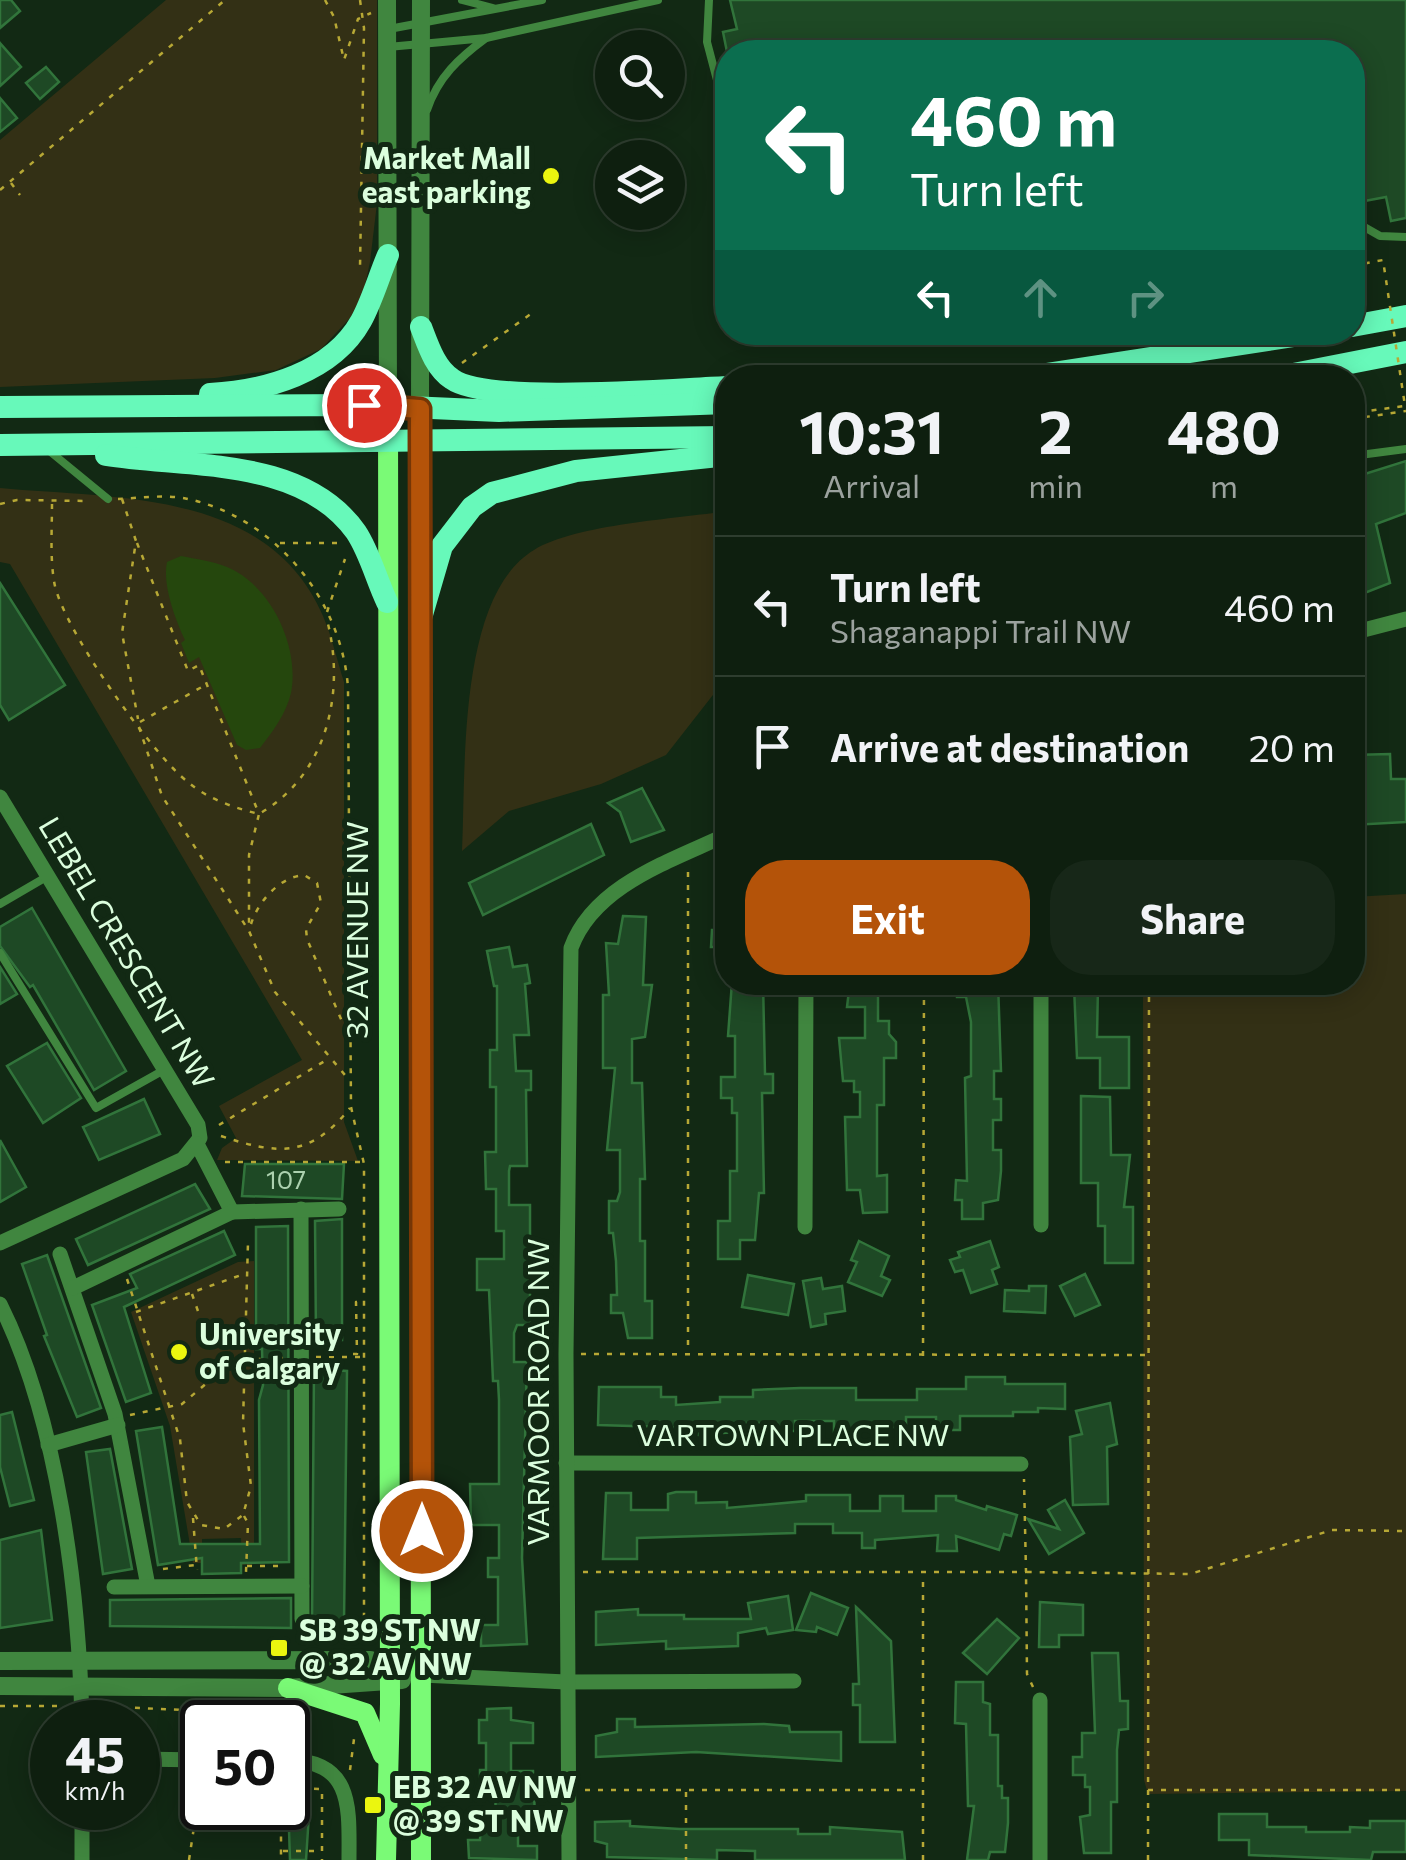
<!DOCTYPE html>
<html lang="en">
<head>
<meta charset="utf-8">
<style>
	body { margin:0; font-family:Commissioner,sans-serif; background:#172718; color:#f1f3f6; height:100vh; display:flex; flex-direction:column; font-size:38px; white-space:nowrap }
	* { box-sizing:border-box; margin:0 }
	p { font-size:32px; color:#9ba29e }
	.icon { flex:none; width:55px; height:55px; fill:none; stroke:currentColor; stroke-width:2; stroke-linecap:round; stroke-linejoin:round }
	.map { position:relative; flex:1; overflow:hidden }
	.panel { position:absolute; left:715px; top:365px; width:650px; height:630px; display:flex; flex-direction:column; background:#0e1f0f; border-radius:40px; box-shadow:0 5px 25px #0003,0 0 0 2px #2e3d2f }
	.panel>* { flex:none }
	.guide { position:absolute; left:715px; top:40px; width:650px; height:305px; border-radius:40px; box-shadow:0 5px 25px #0003,0 0 0 2px #2e3d2f; background:#0b6e4f; color:#fff; overflow:hidden }
	.controls { position:absolute; left:595px; top:30px; display:grid; gap:20px }
	.controls a { display:grid; place-items:center; width:90px; height:90px; border-radius:50%; background:#0e1f0f; box-shadow:0 5px 25px #0003,0 0 0 2px #2e3d2f; font-size:50px }
	.speed { position:absolute; left:30px; top:1700px; display:flex; gap:20px; font-size:50px; font-weight:700; text-align:center }
	.speed>* { display:grid; place-content:center; width:130px; height:130px; border-radius:50%; background:#0e1f0f; box-shadow:0 5px 25px #0003,0 0 0 2px #2e3d2f; line-height:1 }
	.speed small { font-size:25px; font-weight:400 }
	.speed .limit { border:5px solid #111; border-radius:15px; background:#fff; color:#111 }
	.pin { position:absolute; display:grid; place-items:center; width:85px; height:85px; color:#fff; margin:-42px; border:5px solid #fff; border-radius:50%; box-shadow:0 2px 10px #0007 }
	.me { position:absolute; width:110px; margin:-55px; rotate:0deg; stroke-linejoin:round; filter:drop-shadow(0 0 8px #0008) }
	.turn { display:flex; align-items:center; gap:35px; height:210px; padding:0 30px; font-size:45px }
	.turn .icon { width:130px; height:130px; stroke-width:2.5 }
	.turn b { display:block; font-size:70px; line-height:85px }
	.lanes { display:flex; align-items:center; height:95px; padding:0 30px; background:#0003; justify-content:center; gap:50px; direction:ltr }
	.lanes .off { opacity:.35 }
	.eta { display:flex; justify-content:space-evenly; align-items:center; height:170px; text-align:center }
	.eta b { font-size:60px; font-weight:700; line-height:70px }
	.cta { display:flex; gap:20px; margin-top:auto; padding:20px 30px }
	.cta a { flex:1; height:115px; border-radius:40px; background:#b45309; color:#fff; font-size:40px; font-weight:700; line-height:115px; text-align:center }
	.cta a+a { background:#172718; color:#f1f3f6 }
	ul { padding:0; list-style:none }
	li { display:flex; align-items:center; gap:30px; height:140px; padding:0 30px; border-top:2px solid #2e3d2f }
	li div { flex:1 }
	li b { display:block; font-size:38px }
	li em { font-style:normal }
	.map>svg:first-child { display:block }
	.green { fill:#333015 }
	.water { fill:#25470d }
	.building { fill:#1e4925; stroke:#31743b; stroke-width:2.5 }
	.lines { fill:none; stroke-linecap:round; stroke-linejoin:round }
	.path { stroke:#b7a835; stroke-width:2.5; stroke-dasharray:5 8; stroke-linecap:butt }
	.service { stroke:#40863f; stroke-width:8 }
	.minor { stroke:#40863f; stroke-width:15 }
	.tertiary { stroke:#40863f; stroke-width:18 }
	.secondary { stroke:#7afa76; stroke-width:20 }
	.primary { stroke:#67f9ba; stroke-width:22 }
	.path-bridge { stroke:#b7a835; stroke-width:2.5; stroke-dasharray:5 8; stroke-linecap:butt }
	.route-casing { stroke:#753606; stroke-width:25 }
	.route { stroke:#b45309; stroke-width:18 }
	.poi-dot { fill:#ebf60f; stroke:#122914; stroke-width:4 }
	.labels { text-anchor:middle; stroke-width:10; stroke-linejoin:round; paint-order:stroke }
	.number-label { font-size:25px; fill:#acd1af }
	.poi-label { font-size:30px; font-weight:bold; fill:#dbfedd; stroke:#122914; text-anchor:start }
	.street-label { font-size:30px; fill:#dbfedd; stroke:#122914 }
</style>
</head>
<body>
<div class="map">
<svg width="1406" height="1860" viewBox="0 0 1406 1860">
	<rect width="100%" height="100%" fill="#122914"/>
	<!-- green -->
	<g class="green">
		<polygon points="166,0 377,0 377,203 370,262 364,290 351,317 321,349 276,370 215,378 0,387 0,140"/>
		<path d="M0 488C116 499 268 489 323 616 332 637 337 660 344 682V1122L358 1161 217 1160 222 1148 236 1138 219 1106 302 1060 10 564 0 562Z"/>
		<path d="M727 511V677L666 755 601 784 509 811 462 851C466 771 457 596 534 550 576 524 677 519 727 511Z"/>
		<polygon points="1406,894 1406,1791 1148,1794 1144,1780 1143,983 1352,982 1353,897"/>
		<polygon points="254,1261 254,1564 242,1565 241,1538 202,1539 202,1563 193,1563 170,1426 131,1312 238,1262"/>
	</g>
	<!-- water -->
	<path class="water" d="M181 556C196 559 213 561 227 567 271 585 300 647 291 693 286 714 273 731 260 748L246 750 237 745 199 657 189 663 181 643 185 640C176 621 162 585 167 562Z"/>
	<!-- building -->
	<g class="building">
		<polygon points="0,0 11,0 20,11 0,28"/>
		<polygon points="730,0 1406,0 1406,218 1391,221 1386,197 1354,203 1352,52 727,52 723,32 737,29"/>
		<polygon points="0,43 21,67 0,86"/>
		<polygon points="46,67 59,82 40,99 26,83"/>
		<polygon points="0,98 17,118 0,132"/>
		<polygon points="1406,461 1406,513 1376,524 1390,583 1352,598 1352,478"/>
		<polygon points="0,583 65,685 9,720 0,705"/>
		<polygon points="1390,754 1391,779 1406,779 1406,822 1352,825 1352,755"/>
		<polygon points="642,788 664,830 631,842 620,812 608,803"/>
		<polygon points="591,824 604,855 483,915 469,883"/>
		<polygon points="32,908 126,1071 94,1090 33,985 30,987 0,946 0,927"/>
		<polygon points="623,916 646,917 643,985 652,985 645,1037 632,1039 632,1083 642,1083 645,1179 640,1179 640,1241 645,1241 645,1301 652,1301 652,1338 628,1338 623,1313 611,1313 611,1295 617,1295 616,1261 613,1233 609,1233 609,1201 617,1201 620,1192 620,1150 607,1150 615,1068 603,1068 603,995 609,995 606,943 618,944"/>
		<polygon points="712,930 728,930 728,947 711,947"/>
		<polygon points="509,947 513,967 527,965 530,983 525,984 529,1035 514,1035 516,1071 531,1071 531,1090 526,1090 527,1166 510,1166 509,1171 509,1205 530,1205 530,1325 517,1325 514,1333 514,1362 527,1362 522,1558 527,1644 481,1646 481,1625 498,1625 498,1577 488,1577 488,1558 499,1558 499,1525 471,1525 470,1484 499,1484 499,1400 498,1381 493,1381 489,1290 477,1290 477,1259 504,1259 504,1231 496,1231 496,1189 486,1189 485,1152 496,1152 496,1087 490,1087 490,1050 497,1050 497,986 494,986 487,951"/>
		<polygon points="0,967 17,994 0,1004"/>
		<polygon points="732,982 763,982 765,1074 773,1074 773,1093 762,1093 764,1193 759,1193 755,1240 740,1240 740,1259 718,1259 718,1221 730,1221 730,1171 737,1171 737,1113 732,1113 732,1098 721,1098 721,1077 735,1077 735,1036 728,1036"/>
		<polygon points="850,982 878,982 878,1021 889,1021 889,1034 896,1042 896,1058 884,1058 884,1105 877,1105 877,1176 887,1175 887,1212 863,1213 860,1190 847,1190 845,1117 860,1117 860,1092 854,1092 854,1081 843,1081 839,1038 865,1038 865,1007 847,1007"/>
		<polygon points="957,982 998,982 1001,1071 994,1071 994,1099 1001,1099 1001,1120 993,1120 993,1150 1001,1150 1001,1171 998,1200 983,1203 983,1219 962,1219 962,1200 955,1200 956,1180 967,1181 965,1078 971,1076 971,1022 966,997 957,997"/>
		<polygon points="1074,986 1098,986 1097,1037 1129,1037 1129,1088 1100,1088 1100,1058 1077,1058"/>
		<polygon points="47,1043 81,1098 43,1123 7,1066"/>
		<polygon points="1081,1096 1110,1097 1111,1155 1130,1155 1124,1207 1133,1207 1133,1263 1105,1263 1105,1226 1098,1226 1098,1183 1081,1183"/>
		<polygon points="144,1099 160,1134 99,1160 83,1127"/>
		<polygon points="0,1140 26,1187 0,1202"/>
		<polygon points="344,1164 342,1199 242,1196 245,1164"/>
		<polygon points="195,1184 210,1209 88,1265 76,1239"/>
		<polygon points="342,1219 342,1340 316,1340 315,1221"/>
		<polygon points="288,1226 289,1562 241,1563 241,1573 202,1574 202,1558 158,1565 136,1431 162,1427 180,1544 260,1544 259,1400 263,1385 262,1349 256,1349 256,1227"/>
		<polygon points="224,1231 235,1255 124,1307 151,1393 126,1402 92,1305 137,1288 130,1274"/>
		<polygon points="859,1241 889,1256 881,1276 890,1280 882,1296 848,1282 857,1262 851,1260"/>
		<polygon points="990,1241 999,1267 992,1270 997,1284 971,1293 963,1270 955,1272 950,1260 960,1257 958,1252"/>
		<polygon points="47,1255 101,1408 77,1417 44,1336 47,1335 22,1264"/>
		<polygon points="1085,1274 1100,1305 1075,1316 1060,1286"/>
		<polygon points="748,1275 794,1284 788,1315 742,1307"/>
		<polygon points="821,1278 823,1289 842,1286 845,1311 825,1314 826,1324 811,1327 803,1281"/>
		<polygon points="1029,1286 1046,1286 1045,1313 1004,1311 1005,1290 1029,1291"/>
		<polygon points="314,1369 347,1371 344,1623 312,1623"/>
		<polygon points="966,1377 1005,1377 1005,1384 1065,1384 1065,1409 1038,1408 1038,1412 1013,1412 1013,1416 960,1416 960,1430 936,1430 936,1417 906,1417 906,1427 856,1427 856,1432 834,1432 834,1421 795,1421 795,1431 777,1431 777,1423 747,1423 747,1431 699,1435 699,1428 598,1425 599,1387 661,1387 661,1397 676,1397 676,1405 720,1402 720,1397 753,1397 753,1390 800,1388 856,1388 856,1400 917,1400 917,1389 966,1389"/>
		<polygon points="1110,1403 1117,1444 1107,1447 1108,1504 1073,1505 1070,1437 1082,1434 1076,1411"/>
		<polygon points="12,1412 34,1500 10,1506 0,1467 0,1415"/>
		<polygon points="110,1449 132,1569 103,1574 86,1452"/>
		<polygon points="676,1492 696,1492 696,1503 727,1502 727,1508 806,1501 806,1495 850,1495 850,1511 880,1511 880,1496 903,1496 903,1511 936,1511 936,1496 956,1496 956,1500 986,1510 987,1506 1017,1515 1011,1536 1004,1534 999,1550 956,1536 957,1551 937,1551 938,1535 875,1540 875,1548 862,1548 862,1533 833,1533 833,1524 795,1524 795,1533 637,1538 637,1559 603,1559 606,1493 631,1493 631,1510 668,1510 668,1494"/>
		<polygon points="1065,1500 1084,1533 1049,1554 1028,1519 1059,1529 1048,1510"/>
		<polygon points="41,1530 52,1620 0,1628 0,1540"/>
		<polygon points="811,1593 848,1608 837,1635 817,1627 816,1632 796,1630"/>
		<polygon points="788,1596 793,1630 768,1634 766,1628 738,1633 738,1646 666,1649 666,1641 596,1645 596,1612 638,1609 638,1615 684,1615 684,1619 751,1619 748,1603"/>
		<polygon points="291,1598 291,1628 110,1626 110,1600"/>
		<polygon points="1040,1602 1083,1605 1083,1635 1059,1635 1059,1647 1039,1647"/>
		<polygon points="856,1607 891,1641 895,1742 860,1742 860,1705 853,1705 853,1684 859,1684"/>
		<polygon points="997,1619 1019,1638 987,1674 963,1653"/>
		<polygon points="1092,1653 1118,1653 1120,1701 1128,1701 1128,1729 1119,1730 1117,1750 1117,1802 1111,1802 1111,1853 1084,1853 1080,1817 1090,1815 1090,1787 1085,1787 1085,1775 1073,1775 1073,1757 1082,1757 1082,1733 1095,1733"/>
		<polygon points="956,1682 983,1682 983,1702 990,1704 990,1735 998,1735 998,1786 1002,1786 1002,1798 1008,1798 1008,1823 1005,1852 990,1852 988,1860 967,1860 974,1806 968,1806 966,1724 955,1723"/>
		<polygon points="511,1708 511,1720 533,1723 533,1743 511,1743 511,1771 533,1771 535,1816 518,1816 518,1846 537,1846 537,1860 469,1858 468,1840 480,1840 481,1821 495,1817 496,1791 480,1785 480,1770 486,1770 486,1743 479,1743 479,1720 487,1720 487,1709"/>
		<polygon points="617,1719 635,1719 635,1727 764,1724 789,1726 790,1732 841,1732 841,1761 696,1752 596,1757 596,1736 617,1732"/>
		<polygon points="288,1799 310,1799 306,1860 290,1860"/>
		<polygon points="1219,1814 1267,1814 1267,1827 1306,1827 1306,1832 1350,1832 1350,1827 1370,1828 1370,1821 1406,1821 1406,1852 1373,1852 1371,1860 1249,1855 1249,1840 1219,1840"/>
		<polygon points="630,1821 630,1826 680,1829 798,1829 798,1834 830,1834 830,1827 902,1832 905,1860 755,1860 755,1851 717,1850 717,1860 607,1857 607,1844 595,1841 595,1822"/>
	</g>
	<g class="lines">
		<!-- path -->
		<g class="path">
			<polyline points="325,0 334,17 344,60 358,19 371,13"/>
			<polyline points="360,0 364,28 360,268"/>
			<polyline points="11,183 20,195"/>
			<polyline points="0,190 225,0"/>
			<polyline points="462,363 535,311"/>
			<polyline points="1352,419 1406,411"/>
			<path d="M118 499C140 498 167 494 188 499 275 518 342 600 348 688L351 1107 364 1164V1629L370 1639"/>
			<polyline points="122,499 136,541 122,633 138,719"/>
			<polyline points="0,504 17,500 90,501"/>
			<path d="M52 504C52 529 50 556 54 581 60 625 153 756 189 783 208 799 235 808 259 814 327 775 346 692 327 620"/>
			<polyline points="137,543 188,671 199,665 259,814 249,855 249,929"/>
			<polyline points="280,543 337,543"/>
			<polyline points="327,612 345,559"/>
			<polyline points="140,722 207,684"/>
			<polyline points="139,727 162,796 249,931 275,992 350,1081"/>
			<polyline points="688,872 688,1354"/>
			<path d="M251 924C258 902 279 877 304 875L317 883 321 903 306 929 307 939 349 1038"/>
			<polyline points="219,1125 328,1059"/>
			<path d="M221 1136C278 1155 310 1158 350 1108"/>
			<polyline points="225,1162 362,1162"/>
			<polyline points="127,1279 180,1439 187,1502 201,1525 224,1529 243,1515 251,1486 243,1423 248,1242"/>
			<polyline points="192,1294 199,1314"/>
			<polyline points="136,1312 247,1273"/>
			<polyline points="353,1354 357,1354 356,1302 363,1302"/>
			<polyline points="581,1354 1148,1355"/>
			<polyline points="923,1356 924,982"/>
			<polyline points="316,1357 363,1357"/>
			<polyline points="130,1415 182,1404 234,1360 283,1358"/>
			<polyline points="244,1516 248,1523 246,1572"/>
			<polyline points="193,1518 197,1570"/>
			<polyline points="247,1566 284,1566"/>
			<polyline points="163,1569 195,1565"/>
			<polyline points="583,1572 1026,1572 1024,1479"/>
			<polyline points="1033,1687 1027,1674 1026,1572 1190,1574 1332,1530 1406,1531"/>
			<polyline points="0,1706 63,1706"/>
			<polyline points="96,1706 313,1716"/>
			<polyline points="350,1770 354,1739"/>
			<polyline points="288,1788 322,1789 322,1860"/>
			<polyline points="585,1790 923,1790"/>
			<polyline points="1148,1790 1406,1790"/>
			<polyline points="686,1792 686,1860"/>
			<polyline points="194,1826 194,1786 202,1786"/>
			<polyline points="283,1851 320,1851"/>
			<polyline points="189,1860 194,1827 281,1827 281,1860"/>
			<polyline points="923,1860 923,1575"/>
			<polyline points="1148,1860 1149,982"/>
		</g>
		<!-- service -->
		<g class="service">
			<polyline points="462,0 493,8"/>
			<polyline points="709,0 707,42 728,122"/>
			<polyline points="389,29 542,0"/>
			<polyline points="388,47 486,38 658,0"/>
			<path d="M427 110C438 77 459 58 486 38"/>
			<polyline points="1352,220 1380,236 1406,237"/>
			<polyline points="47,449 108,499"/>
			<polyline points="1352,456 1406,449"/>
			<polyline points="0,904 48,876"/>
			<polyline points="0,953 96,1108 164,1070"/>
		</g>
		<!-- minor -->
		<g class="minor">
			<polyline points="1352,633 1406,619"/>
			<polyline points="0,797 198,1125 200,1138 183,1159 0,1243"/>
			<polyline points="197,1144 232,1212"/>
			<polyline points="301,1209 302,1619"/>
			<polyline points="1041,1225 1041,982"/>
			<polyline points="805,1227 806,982"/>
			<polyline points="60,1254 115,1414 148,1586"/>
			<polyline points="73,1288 232,1212 339,1209"/>
			<path d="M0 1304C58 1420 79 1593 82 1722"/>
			<polyline points="48,1445 118,1425"/>
			<polyline points="566,1463 1021,1464"/>
			<polyline points="114,1587 302,1586"/>
			<polyline points="422,1675 566,1682 794,1681"/>
			<polyline points="1040,1700 1040,1860"/>
			<polyline points="138,1759 202,1760"/>
			<path d="M288 1760C354 1761 349 1809 349 1860"/>
			<polyline points="82,1860 82,1808"/>
			<path d="M569 1860 566 1354 571 948C594 885 671 861 728 834"/>
		</g>
		<!-- tertiary -->
		<g class="tertiary">
			<polyline points="387,0 388,407"/>
			<polyline points="420,409 421,0"/>
			<polyline points="0,1661 370,1660 422,1675"/>
			<polyline points="0,1686 288,1688 402,1680"/>
		</g>
		<!-- secondary -->
		<g class="secondary">
			<polyline points="420,409 421,1860"/>
			<polyline points="288,1688 365,1713 383,1755"/>
			<polyline points="386,1860 390,1704 388,407"/>
		</g>
		<!-- primary -->
		<g class="primary">
			<polyline points="1352,326 1406,316"/>
			<path d="M421 327C428 345 435 368 452 379 487 405 676 389 728 387"/>
			<polyline points="1020,378 1320,332"/>
			<polyline points="1273,378 1406,352"/>
			<path d="M210 394C265 391 332 373 361 321 372 301 379 276 388 255"/>
			<polyline points="0,407 364,405 499,411 728,403"/>
			<polyline points="0,445 728,437"/>
			<path d="M106 455C187 468 302 456 356 532 370 553 376 579 387 602"/>
			<polyline points="421,618 442,546 472,507 492,493 576,471 728,455"/>
		</g>
		<!-- path-bridge -->
		<polyline class="path-bridge" points="1352,266 1383,260 1405,406 1352,413"/>
	</g>
	<g class="lines">
		<defs>
			<polyline id="route" points="364,405 420,409 422,1531"/>
		</defs>
		<!-- route casing -->
		<use href="#route" class="route-casing"/>
		<!-- route -->
		<use href="#route" class="route"/>
	</g>
	<!-- markers -->
	<g class="poi-dot">
		<circle cx="551" cy="176" r="10"/>
		<circle cx="179" cy="1352" r="10"/>
		<rect x="269" y="1638" width="20" height="20" rx="5"/>
		<rect x="363" y="1795" width="20" height="20" rx="5"/>
	</g>
	<g class="labels">
		<!-- number labels -->
		<g class="number-label">
			<text x="286" y="1189">107</text>
		</g>
		<!-- poi labels -->
		<g class="poi-label">
			<text x="531" y="169" text-anchor="end">Market Mall<tspan x="531" dy="34">east parking</tspan></text>
			<text x="199" y="1345">University<tspan x="199" dy="34">of Calgary</tspan></text>
			<text x="299" y="1641">SB 39 ST NW<tspan x="299" dy="34">@ 32 AV NW</tspan></text>
			<text x="393" y="1798">EB 32 AV NW<tspan x="393" dy="34">@ 39 ST NW</tspan></text>
		</g>
		<!-- street labels -->
		<g class="street-label">
			<text transform="translate(358 930) rotate(-90)" y="10">32 AVENUE NW</text>
			<text transform="translate(126 953) rotate(59)" y="10">LEBEL CRESCENT NW</text>
			<text transform="translate(539 1392) rotate(-90)" y="10">VARMOOR ROAD NW</text>
			<text x="793" y="1446">VARTOWN PLACE NW</text>
		</g>
	</g>
</svg>
<div class="controls">
<a><svg class="icon" aria-label="search" viewBox="0 0 24 24"><circle cx="10" cy="10" r="6"/><path d="M15 15l6 6"/></svg></a>
<a><svg class="icon" aria-label="layers" viewBox="0 0 24 24"><path d="M12 4l9 5-9 5-9-5zM3 14l9 5 9-5"/></svg></a>
</div>
<div class="speed"><div>45<small>km/h</small></div><div class="limit">50</div></div>
<div class="pin" style="left:364px;top:405px;background:#d93025"><svg class="icon" aria-label="arrive" viewBox="0 0 24 24"><path d="M6 21V4h12l-3 4 3 4H6"/></svg></div>
<svg class="me" style="left:422px;top:1531px" viewBox="-20 -20 40 40"><circle r="17" fill="#b45309" stroke="#fff" stroke-width="3"/><path d="M0-11L8 9 0 5-8 9z" fill="#fff"/></svg>
<div class="guide">
<div class="turn"><svg class="icon" aria-label="left" viewBox="0 0 24 24"><path d="M17 20v-9H6M10 6l-5 5 5 5"/></svg><div><b>460 m</b>Turn left</div></div>
<div class="lanes"><svg class="icon" aria-label="left" viewBox="0 0 24 24"><path d="M17 20v-9H6M10 6l-5 5 5 5"/></svg><svg class="icon off" aria-label="ahead" viewBox="0 0 24 24"><path d="M12 20V5M6 11l6-6 6 6"/></svg><svg class="icon off" aria-label="right" viewBox="0 0 24 24"><path d="M7 20v-9h11M14 6l5 5-5 5"/></svg></div>
</div>
<section class="panel">
<div class="eta">
<div><b>10:31</b><p>Arrival</p></div>
<div><b>2</b><p>min</p></div>
<div><b>480</b><p>m</p></div>
</div>
<ul>
<li><svg class="icon" aria-label="left" viewBox="0 0 24 24"><path d="M17 20v-9H6M10 6l-5 5 5 5"/></svg><div><b>Turn left</b><p>Shaganappi Trail NW</p></div><em>460 m</em></li>
<li><svg class="icon" aria-label="arrive" viewBox="0 0 24 24"><path d="M6 21V4h12l-3 4 3 4H6"/></svg><div><b>Arrive at destination</b></div><em>20 m</em></li>
</ul>
<div class="cta"><a>Exit</a><a>Share</a></div>
</section>
</div>
</body>
</html>
